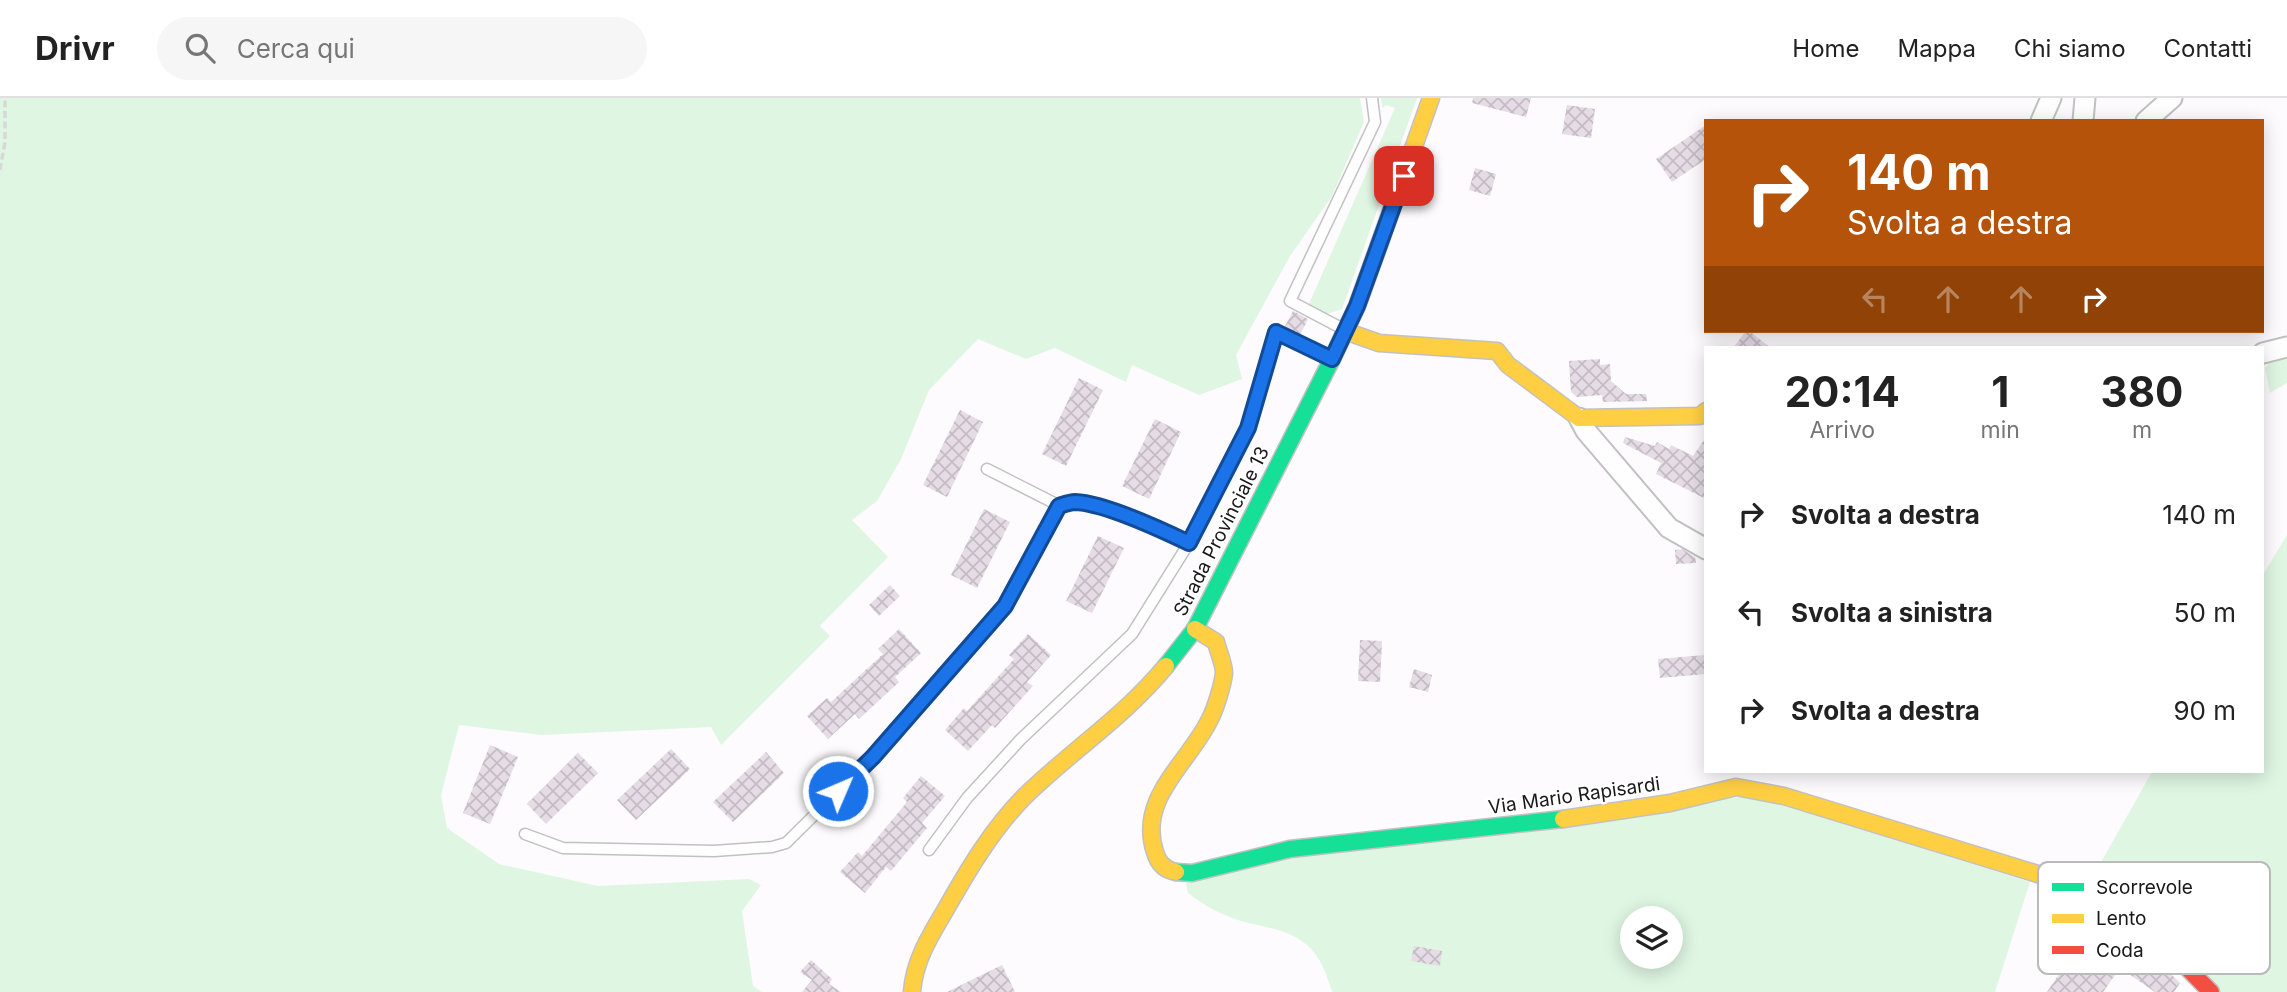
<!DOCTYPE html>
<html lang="it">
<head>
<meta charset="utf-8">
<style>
	body { margin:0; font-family:Inter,sans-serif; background:#f6f6f6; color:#222; height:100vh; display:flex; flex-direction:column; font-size:26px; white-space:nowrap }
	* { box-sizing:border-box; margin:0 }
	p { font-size:23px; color:#767676 }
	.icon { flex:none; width:38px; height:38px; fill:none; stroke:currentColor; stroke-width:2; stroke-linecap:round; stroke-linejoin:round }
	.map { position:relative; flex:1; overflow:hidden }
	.details { position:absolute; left:1704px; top:248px; width:560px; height:427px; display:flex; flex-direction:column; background:#fff; border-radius:0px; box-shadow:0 4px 18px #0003 }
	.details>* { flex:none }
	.banner { position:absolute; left:1704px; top:21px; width:560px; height:214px; border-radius:0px; box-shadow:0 4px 18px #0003; background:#b45309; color:#fff; overflow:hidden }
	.buttons { position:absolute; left:1620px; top:808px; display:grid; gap:14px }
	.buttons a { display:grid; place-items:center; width:63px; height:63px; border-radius:50%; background:#fff; box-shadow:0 4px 18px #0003; font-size:35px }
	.pin { position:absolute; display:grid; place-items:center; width:60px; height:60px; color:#fff; margin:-30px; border-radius:14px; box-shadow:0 4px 10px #0006 }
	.me { position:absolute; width:77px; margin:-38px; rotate:45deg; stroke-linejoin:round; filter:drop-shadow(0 0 5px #0008) }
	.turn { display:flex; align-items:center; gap:24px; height:147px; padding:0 28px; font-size:32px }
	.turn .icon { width:91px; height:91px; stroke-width:2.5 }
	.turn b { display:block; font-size:49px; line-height:60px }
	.lanes { display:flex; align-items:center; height:66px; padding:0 28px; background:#0003; justify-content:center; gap:35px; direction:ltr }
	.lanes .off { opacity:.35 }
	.eta { display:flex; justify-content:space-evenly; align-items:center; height:119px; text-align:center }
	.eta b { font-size:42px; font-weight:700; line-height:49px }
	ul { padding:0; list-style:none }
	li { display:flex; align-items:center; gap:21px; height:98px; padding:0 28px }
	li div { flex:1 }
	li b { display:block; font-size:26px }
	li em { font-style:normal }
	header { display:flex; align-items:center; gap:42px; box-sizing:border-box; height:98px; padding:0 35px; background:#fff; border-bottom:2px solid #e0e0e0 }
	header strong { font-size:33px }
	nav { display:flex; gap:38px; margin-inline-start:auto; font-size:24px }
	.search { width:490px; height:63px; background:#f6f6f6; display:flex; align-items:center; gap:18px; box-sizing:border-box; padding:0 24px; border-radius:38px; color:#767676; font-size:26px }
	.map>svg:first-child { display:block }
	.green { fill:#dff6e3; fill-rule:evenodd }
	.building { fill:url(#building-cross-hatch) }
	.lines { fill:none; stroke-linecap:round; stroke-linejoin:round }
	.lane-casing { stroke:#c2c1c2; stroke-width:13 }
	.street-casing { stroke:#c2c1c2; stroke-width:23 }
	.fast-casing { stroke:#c2c1c2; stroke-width:19 }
	.slow-casing { stroke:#c2c1c2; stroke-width:19 }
	.jam-casing { stroke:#c2c1c2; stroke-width:19 }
	.path { stroke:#d9d8d9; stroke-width:3.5; stroke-dasharray:7 3.5; stroke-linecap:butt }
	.lane { stroke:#fffeff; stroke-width:10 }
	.street { stroke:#fffeff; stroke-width:19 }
	.fast { stroke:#16e098; stroke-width:16 }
	.slow { stroke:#ffcf43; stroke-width:16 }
	.jam { stroke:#f24e42; stroke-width:16 }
	.route-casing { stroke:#114b97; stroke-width:18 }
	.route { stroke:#1a73e8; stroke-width:12 }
	.labels { text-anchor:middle; stroke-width:5; stroke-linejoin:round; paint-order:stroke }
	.street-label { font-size:19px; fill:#191819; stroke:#fff }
	.key { fill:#fff; stroke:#bababa; stroke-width:2 }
	.key-label { font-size:19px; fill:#191819 }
</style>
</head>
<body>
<header>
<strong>Drivr</strong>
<div class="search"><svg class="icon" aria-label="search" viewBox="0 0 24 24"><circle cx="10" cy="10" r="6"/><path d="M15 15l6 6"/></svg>Cerca qui</div>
<nav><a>Home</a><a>Mappa</a><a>Chi siamo</a><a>Contatti</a></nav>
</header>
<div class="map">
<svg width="2287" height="894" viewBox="0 0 2287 894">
	<defs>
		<pattern id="building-cross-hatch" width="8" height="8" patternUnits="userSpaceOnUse" patternTransform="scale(1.75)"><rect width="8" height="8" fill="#e5dce6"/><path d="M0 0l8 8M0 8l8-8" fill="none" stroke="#c4bcc5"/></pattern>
	</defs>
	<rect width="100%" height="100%" fill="#fdfbfd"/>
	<!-- green -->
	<g class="green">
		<polygon points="0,0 1360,0 1364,24 1332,98 1290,158 1236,257 1242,281 1199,297 1132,267 1126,284 1055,250 1026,261 978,241 929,292 901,361 877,403 852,422 888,459 820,528 830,538 721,647 711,629 542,637 459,627 441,697 447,730 499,766 598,788 749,781 761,787 742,813 753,888 762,894 0,894"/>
		<polygon points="1381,0 1417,0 1342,211 1327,216 1309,206 1395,10 1386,7 1382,10"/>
		<polygon points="2287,256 2287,285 2270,295 2265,270 2278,257"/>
		<polygon points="2287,437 2287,894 2216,894 2096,773 2152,674 2263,674 2263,477"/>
		<path d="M1739 699 1762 700 2030 784 1995 894H1332C1327 877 1321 859 1307 847 1288 831 1263 829 1241 823 1222 817 1203 807 1188 795L1186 785 1297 758ZM1633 821H1671V859H1633Z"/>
	</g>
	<!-- building -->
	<g class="building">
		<polygon points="1473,0 1531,0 1526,19 1472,5"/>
		<polygon points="1567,7 1595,11 1591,40 1562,36"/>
		<polygon points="1706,27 1706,61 1672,84 1656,61"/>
		<polygon points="1475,70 1496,76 1490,98 1469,92"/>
		<polygon points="1293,213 1308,221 1300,237 1284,230"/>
		<polygon points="1746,233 1749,233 1771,250 1733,250"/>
		<polygon points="1600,261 1600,267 1610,266 1611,283 1626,296 1646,296 1647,303 1603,304 1602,297 1577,299 1571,294 1569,263"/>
		<polygon points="1079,280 1103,292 1066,368 1042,356"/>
		<polygon points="960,312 983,324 947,399 923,387"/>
		<polygon points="1155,321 1181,334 1149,401 1122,388"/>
		<polygon points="1625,339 1655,348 1657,344 1669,351 1671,347 1693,358 1706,339 1706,401 1656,376 1661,365 1623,345"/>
		<polygon points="984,411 1010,424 977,490 951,477"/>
		<polygon points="1098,438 1124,450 1092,515 1066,503"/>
		<polygon points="1682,451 1695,459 1696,465 1676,466 1675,452"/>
		<polygon points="890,487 900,498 879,518 869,507"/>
		<polygon points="899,531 921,555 895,579 899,584 859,621 855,616 828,641 807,618 827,600 831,604 883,556 878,551"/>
		<polygon points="1028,536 1051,557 1027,584 1033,588 995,630 992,627 968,653 945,632 964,610 967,613 1014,561 1009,557"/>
		<polygon points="1360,542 1382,543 1380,584 1358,583"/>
		<polygon points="1705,557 1706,576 1660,580 1658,561"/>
		<polygon points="1414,571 1432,577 1428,594 1409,589"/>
		<polygon points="490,647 518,659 490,726 463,715"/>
		<polygon points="671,651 690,671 636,722 617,702"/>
		<polygon points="766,654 784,675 733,724 713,704"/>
		<polygon points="578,655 598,675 546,726 527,706"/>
		<polygon points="921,678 945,698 922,725 927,730 891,773 886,769 865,795 840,774 858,754 862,758 907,704 903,700"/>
		<polygon points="2089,826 2150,869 2157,862 2180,885 2174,894 2155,894 2120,870 2103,894 2047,894 2066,866 2063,864"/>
		<polygon points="1414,848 1442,853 1440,868 1411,863"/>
		<polygon points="811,862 832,881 829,886 841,894 802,894 812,882 800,874"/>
		<polygon points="1002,867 1015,894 947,894"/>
	</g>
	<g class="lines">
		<defs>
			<g id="lane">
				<polyline points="1345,232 1290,203 1375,24 1372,0"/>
				<polyline points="987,371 1060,408"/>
				<path d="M525 736 563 750 714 753 772 749 786 745 873 659 1005 508 1060 408C1065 406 1070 404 1075 404 1104 405 1162 432 1189 445"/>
				<polyline points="929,752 967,700 1021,641 1132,536 1189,445 1248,330 1276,234 1332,261"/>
			</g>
			<g id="street">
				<polyline points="2041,23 2051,0"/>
				<polyline points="2083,23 2085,0"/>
				<polyline points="2146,23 2172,0"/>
				<polyline points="2263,255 2287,249"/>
				<polyline points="1579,320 1586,333 1669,430 1706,451"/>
			</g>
			<g id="fast">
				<polyline points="1166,568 1195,531 1332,261 1357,208 1379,147"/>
				<polyline points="1176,774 1192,775 1290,751 1563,721"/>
			</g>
			<g id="slow">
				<polyline points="1379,147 1431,0"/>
				<polyline points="1345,233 1379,245 1497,253 1508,267 1579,320 1700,318 1706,313"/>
				<polyline points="1563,721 1670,705 1736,689 1784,698 2119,801 2140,822"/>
				<path d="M1176 774C1165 772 1158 765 1155 754 1137 700 1189 665 1210 621 1215 612 1223 586 1224 575 1224 566 1218 553 1216 544L1195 531"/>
				<path d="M912 894C914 863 930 838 946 811 968 772 993 730 1025 698 1071 653 1125 618 1166 568"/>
			</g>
			<polyline id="jam" points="2140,822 2211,894"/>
		</defs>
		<!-- lane casing -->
		<use href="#lane" class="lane-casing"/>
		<!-- street casing -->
		<use href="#street" class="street-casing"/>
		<!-- fast casing -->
		<use href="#fast" class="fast-casing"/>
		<!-- slow casing -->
		<use href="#slow" class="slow-casing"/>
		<!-- jam casing -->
		<use href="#jam" class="jam-casing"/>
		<!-- path -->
		<polyline class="path" points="0,72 5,44 5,0"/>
		<!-- lane -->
		<use href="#lane" class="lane"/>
		<!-- street -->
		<use href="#street" class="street"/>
		<!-- fast -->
		<use href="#fast" class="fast"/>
		<!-- slow -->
		<use href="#slow" class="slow"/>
		<!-- jam -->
		<use href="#jam" class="jam"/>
	</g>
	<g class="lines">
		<defs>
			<path id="route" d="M838 693 873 659 1005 508 1059 408C1065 406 1070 404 1075 404 1104 405 1162 432 1189 445L1248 330 1276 234 1332 261 1357 208 1404 78"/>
		</defs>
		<!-- route casing -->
		<use href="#route" class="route-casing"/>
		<!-- route -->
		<use href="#route" class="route"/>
	</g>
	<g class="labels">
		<!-- street labels -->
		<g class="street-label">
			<text transform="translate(1221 433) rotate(-63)" y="7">Strada Provinciale 13</text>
			<text transform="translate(1574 697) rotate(-8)" y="7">Via Mario Rapisardi</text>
		</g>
	</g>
	<!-- legend -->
	<rect x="2038" y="764" width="232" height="112" rx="10" class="key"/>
	<rect x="2052" y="785" width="32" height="8" fill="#16e098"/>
	<rect x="2052" y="816" width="32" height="9" fill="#ffcf43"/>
	<rect x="2052" y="848" width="32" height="8" fill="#f24e42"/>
	<g class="key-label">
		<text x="2096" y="796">Scorrevole</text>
		<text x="2096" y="827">Lento</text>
		<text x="2096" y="859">Coda</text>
	</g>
</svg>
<div class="buttons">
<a><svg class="icon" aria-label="layers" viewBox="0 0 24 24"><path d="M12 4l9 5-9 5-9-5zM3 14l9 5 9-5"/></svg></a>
</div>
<div class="pin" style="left:1404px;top:78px;background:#d93025"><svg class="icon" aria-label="arrive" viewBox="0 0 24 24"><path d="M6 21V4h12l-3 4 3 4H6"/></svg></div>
<svg class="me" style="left:838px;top:693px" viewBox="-20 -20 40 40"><circle r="17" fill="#1a73e8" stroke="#fff" stroke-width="3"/><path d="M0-11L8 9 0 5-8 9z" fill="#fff"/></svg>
<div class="banner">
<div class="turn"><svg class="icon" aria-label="right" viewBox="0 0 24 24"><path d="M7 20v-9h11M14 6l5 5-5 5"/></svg><div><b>140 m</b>Svolta a destra</div></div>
<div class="lanes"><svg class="icon off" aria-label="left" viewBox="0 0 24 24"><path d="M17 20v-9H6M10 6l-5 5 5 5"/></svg><svg class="icon off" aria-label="ahead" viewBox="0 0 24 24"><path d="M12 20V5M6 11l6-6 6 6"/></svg><svg class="icon off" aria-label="ahead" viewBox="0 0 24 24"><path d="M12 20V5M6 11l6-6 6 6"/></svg><svg class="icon" aria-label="right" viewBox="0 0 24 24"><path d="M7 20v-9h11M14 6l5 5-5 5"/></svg></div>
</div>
<section class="details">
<div class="eta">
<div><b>20:14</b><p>Arrivo</p></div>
<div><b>1</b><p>min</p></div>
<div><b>380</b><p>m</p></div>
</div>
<ul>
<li><svg class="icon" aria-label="right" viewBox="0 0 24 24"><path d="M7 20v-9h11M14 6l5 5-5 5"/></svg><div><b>Svolta a destra</b></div><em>140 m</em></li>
<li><svg class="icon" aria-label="left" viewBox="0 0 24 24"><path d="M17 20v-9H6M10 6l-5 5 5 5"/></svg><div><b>Svolta a sinistra</b></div><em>50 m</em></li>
<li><svg class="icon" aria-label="right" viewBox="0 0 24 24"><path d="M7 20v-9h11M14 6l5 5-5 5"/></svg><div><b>Svolta a destra</b></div><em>90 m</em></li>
</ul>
</section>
</div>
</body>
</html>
